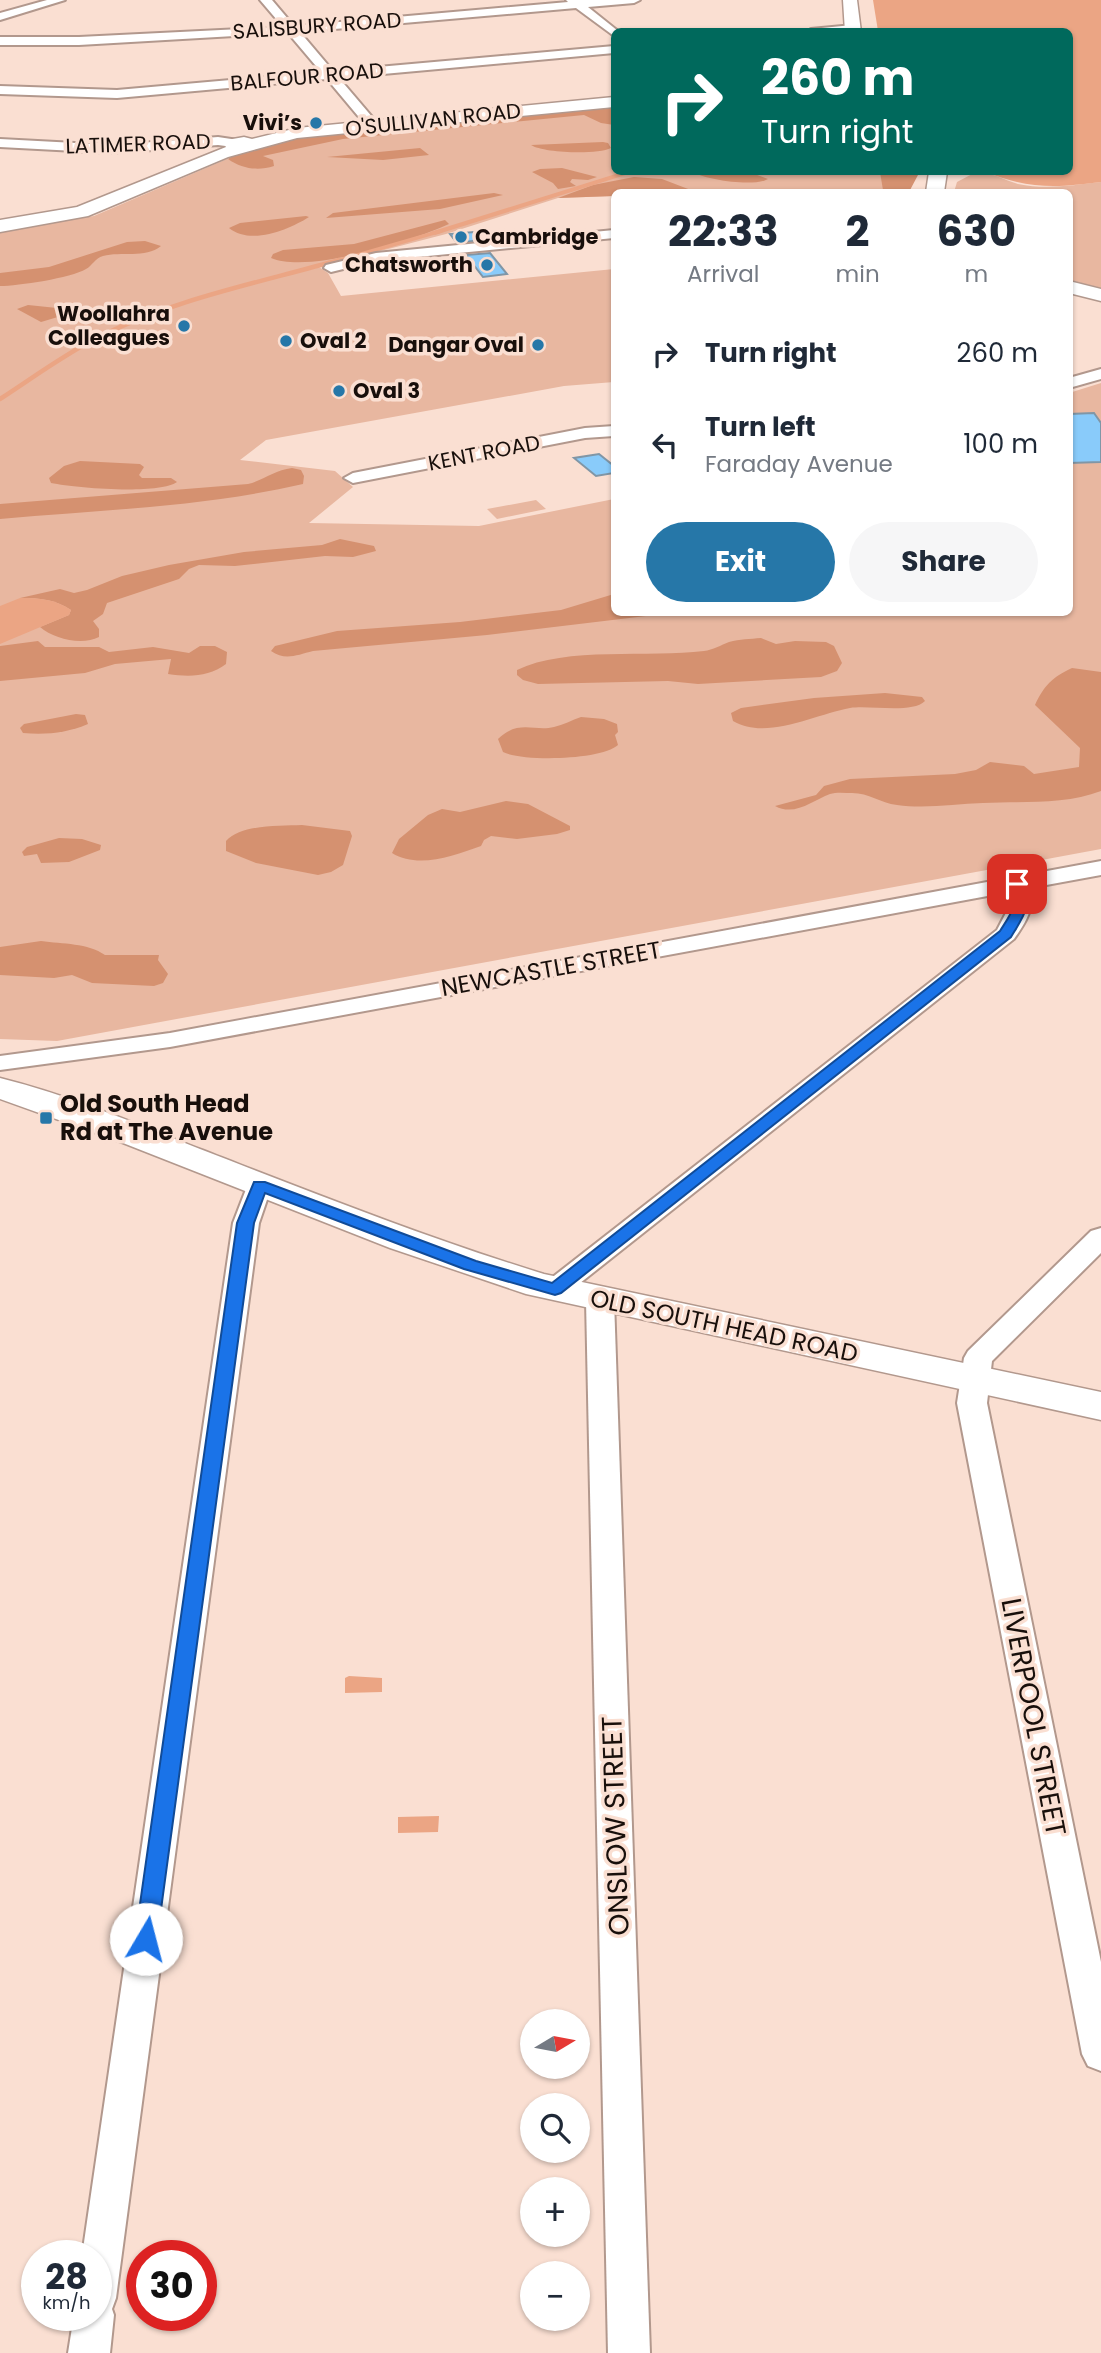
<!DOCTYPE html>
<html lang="en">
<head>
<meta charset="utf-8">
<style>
	body { margin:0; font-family:Poppins,sans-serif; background:#f6f6f7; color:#1f2937; height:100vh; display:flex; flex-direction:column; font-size:26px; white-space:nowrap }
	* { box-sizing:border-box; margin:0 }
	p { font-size:23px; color:#747a83 }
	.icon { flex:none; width:38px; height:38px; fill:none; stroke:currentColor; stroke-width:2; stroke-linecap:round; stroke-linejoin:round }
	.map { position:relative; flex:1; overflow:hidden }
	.panel { position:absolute; left:611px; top:189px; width:462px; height:427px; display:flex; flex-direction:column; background:#fff; border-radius:10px; box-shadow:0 2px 5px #0004 }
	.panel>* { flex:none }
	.banner { position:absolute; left:611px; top:28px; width:462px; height:147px; border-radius:10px; box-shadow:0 2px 5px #0004; background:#00695c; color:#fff; overflow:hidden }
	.needle { width:46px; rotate:80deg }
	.tools { position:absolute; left:520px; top:2009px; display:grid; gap:14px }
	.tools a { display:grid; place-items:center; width:70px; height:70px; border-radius:50%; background:#fff; box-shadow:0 2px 5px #0004; font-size:35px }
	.speed { position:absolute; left:21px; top:2240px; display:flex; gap:14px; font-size:35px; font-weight:700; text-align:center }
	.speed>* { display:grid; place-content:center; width:91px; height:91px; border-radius:50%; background:#fff; box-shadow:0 2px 5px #0004; line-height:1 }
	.speed small { font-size:18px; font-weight:400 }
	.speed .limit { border:10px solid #d22; background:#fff; color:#111 }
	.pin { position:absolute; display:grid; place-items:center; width:60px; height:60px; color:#fff; margin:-30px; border-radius:14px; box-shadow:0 4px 10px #0006 }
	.me { position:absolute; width:77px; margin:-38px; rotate:8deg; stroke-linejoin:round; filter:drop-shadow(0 0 5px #0008) }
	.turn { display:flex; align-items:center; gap:24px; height:147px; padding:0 35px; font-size:32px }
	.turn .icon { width:91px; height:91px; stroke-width:2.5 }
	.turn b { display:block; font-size:49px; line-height:60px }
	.eta { display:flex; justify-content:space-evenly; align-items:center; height:119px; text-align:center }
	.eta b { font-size:42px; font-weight:700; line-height:49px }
	.action { display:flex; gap:14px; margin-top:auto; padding:14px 35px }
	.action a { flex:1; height:80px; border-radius:42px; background:#2677a8; color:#fff; font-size:28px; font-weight:700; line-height:80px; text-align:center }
	.action a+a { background:#f6f6f7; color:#1f2937 }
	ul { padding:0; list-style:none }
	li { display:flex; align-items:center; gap:21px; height:91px; padding:0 35px }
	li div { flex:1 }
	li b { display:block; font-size:26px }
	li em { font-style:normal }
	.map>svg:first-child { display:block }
	.green { fill:#e8b7a0 }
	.forest { fill:#d59170 }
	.water { fill:#eba584 }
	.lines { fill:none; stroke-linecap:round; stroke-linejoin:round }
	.stream-far1 { stroke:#eba584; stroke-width:3.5 }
	.stream { stroke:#eba584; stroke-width:4.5 }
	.building { fill:#89cbfa; stroke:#8096a6; stroke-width:2 }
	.minor-casing { stroke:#b2988d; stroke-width:4 }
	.major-casing { stroke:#b2988d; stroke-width:3 }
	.minor { fill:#fff; fill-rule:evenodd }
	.major { fill:#fff; fill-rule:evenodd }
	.route { fill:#1a73e8; stroke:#114b97; stroke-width:2 }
	.poi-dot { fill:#2677a8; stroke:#fadfd2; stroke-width:2.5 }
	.labels { text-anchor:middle; stroke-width:7; stroke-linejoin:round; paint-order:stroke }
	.far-street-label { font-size:21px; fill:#180f0b; stroke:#fadfd2 }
	.far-poi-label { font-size:21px; font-weight:bold; fill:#180f0b; stroke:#fadfd2; text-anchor:end }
	.street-label { font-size:24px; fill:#180f0b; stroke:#fadfd2 }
	.poi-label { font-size:24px; font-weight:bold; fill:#180f0b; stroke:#fadfd2; text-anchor:start }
	.near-street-label { font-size:28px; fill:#180f0b; stroke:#fadfd2 }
</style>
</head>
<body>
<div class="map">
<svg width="1101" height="2353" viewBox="0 0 1101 2353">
	<rect width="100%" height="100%" fill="#fadfd2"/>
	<!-- green -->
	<g class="green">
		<polygon points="614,108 614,172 916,172 909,192 614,192 614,196 558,198 446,234 319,267 328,273 341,296 614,269 614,382 564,386 266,440 240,460 335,471 353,487 309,523 479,526 614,499 614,612 1069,612 1069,393 1101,383 1101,849 57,1041 0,1039 0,231 94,216 234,156 302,138"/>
		<path d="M976 172C992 172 1004 180 1018 184 1046 190 1073 185 1101 182V288L1069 280V192H954L957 182Z"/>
		<polygon points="536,500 546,509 497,519 487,509"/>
	</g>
	<!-- forest -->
	<g class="forest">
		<path d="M614 106V125L601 123 584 115 343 139 263 156 273 160 274 166C258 171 242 169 228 159L238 152 307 136Z"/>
		<path d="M603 142 608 143 611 148C597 155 543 153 531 145Z"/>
		<polygon points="420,148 429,155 383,160 327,157"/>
		<polygon points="562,168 597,177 588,180 572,179 570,182 576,186 558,189 553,183 532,172 540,169"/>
		<path d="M693 172H749L768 179C754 187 706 180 693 172Z"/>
		<polygon points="880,172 918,172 918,175 909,192 878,192 883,190"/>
		<polygon points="634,177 662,179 696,192 614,192 614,196 558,198 593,185"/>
		<polygon points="494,193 503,195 440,209 326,218 333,213"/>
		<path d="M306 216 309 217C290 229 251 246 229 228L240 223Z"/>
		<path d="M445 220 449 224C412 241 309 274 271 258L273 254 283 250 354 244Z"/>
		<path d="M145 241 161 246C145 259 121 251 103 256 95 258 92 266 86 269 71 278 18 286 0 286V273L49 267 127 242Z"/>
		<polygon points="28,305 57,308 68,314 41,322 17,309"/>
		<path d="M80 461 140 464 144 467 139 475 142 478H171L177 482C158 495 76 488 51 483L49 478 64 466Z"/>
		<path d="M292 468 301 470 304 476 303 484C203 507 101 510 0 519V504L248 484C264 480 275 470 292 468Z"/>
		<path d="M340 539 374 546 376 551 353 557 325 556 235 566 199 565 189 569 179 579 107 603 103 614 93 621 99 629V637C82 646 54 639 40 627L69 615 71 610C54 599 40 598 20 598L60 589 74 593 87 590 122 576 169 565 244 552 322 545Z"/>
		<path d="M614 594V612L671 613 487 635 313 651C297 655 285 661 271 651L275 646 337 631 460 622 561 610Z"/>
		<path d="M761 638 776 644 795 641 826 642 834 646 842 663 837 671 821 677 698 684 668 681 538 684 523 680 517 675V670C566 646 650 658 704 651 713 650 721 645 729 642 740 639 750 639 761 638Z"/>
		<path d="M38 641 45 647H99L109 652 153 647 189 653 200 646H215L227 652 226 664C209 677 189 677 168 674L171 659 115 664 85 673 0 681V646Z"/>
		<path d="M1072 668 1101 672V791C1065 805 1021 801 983 803 955 804 925 809 897 805 880 803 869 793 852 793 845 793 836 792 830 794 813 800 795 817 775 806L816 795 824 786 850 779 955 774 976 770 990 762 1024 766 1034 774 1079 767 1080 748 1035 705C1044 686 1052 677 1072 668Z"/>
		<path d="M885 693 922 697 925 701C912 714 870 705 850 708 816 714 766 741 733 721L731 713 741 708 814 698Z"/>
		<path d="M76 714 85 715 88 724C67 733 46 735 23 733L20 728 24 724Z"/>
		<path d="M581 717 604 719 617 724 618 732 615 735 618 745C602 760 523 762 503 752L498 739C518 719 535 732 554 727 563 725 572 720 581 717Z"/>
		<path d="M506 801 528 804 570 826V830L557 834 517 839 491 836 484 840 481 846C453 856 418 869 392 853L399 839 428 815 442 809 460 812Z"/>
		<path d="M302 825 350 831 352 836 343 865 331 872 318 875 256 863 226 851V841C242 824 279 826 302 825Z"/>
		<polygon points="59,838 82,839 101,845 100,850 69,862 41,863 37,854 24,856 22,852 27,847"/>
		<path d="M41 941C63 944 88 943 105 955H159L158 960 168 974 163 983 154 986 92 983 72 975 54 978 0 975V947Z"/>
	</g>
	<!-- water -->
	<g class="water">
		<path d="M873 0H1101V182C1056 188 1028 189 986 172H1069V32L878 31Z"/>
		<polygon points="622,172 635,172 435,235 430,232"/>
		<path d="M20 598C40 598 54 599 71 610L69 615 0 644V606Z"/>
		<polygon points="349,1676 382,1678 382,1692 345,1693 345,1678"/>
		<polygon points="439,1816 438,1832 398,1833 398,1817"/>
	</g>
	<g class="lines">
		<!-- stream-far1 -->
		<polyline class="stream-far1" points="333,262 441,231"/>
		<!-- stream -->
		<path class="stream" d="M0 399C31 379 62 356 95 339 170 300 258 283 339 260"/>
	</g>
	<!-- building -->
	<g class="building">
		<polygon points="474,232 481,240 457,243 450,234"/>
		<polygon points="490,253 507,274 483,277 466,255"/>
		<polygon points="1094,413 1101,423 1101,462 1069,463 1069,414"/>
		<polygon points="599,454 614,466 614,473 596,476 574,458"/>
	</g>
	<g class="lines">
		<defs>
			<g id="minor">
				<polygon points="47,0 65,0 0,20 0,13"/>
				<polygon points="260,0 272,0 294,26 568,2 566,0 640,0 634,3 588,7 618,31 614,32 614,36 576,8 300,32 333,71 614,46 614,53 339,78 379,125 373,129 368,128 327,79 117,98 0,94 0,86 117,90 321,72 288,33 79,45 0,45 0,37 79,37 283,27"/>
				<polygon points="853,25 859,28 857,30 806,32 811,29"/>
				<polygon points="218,137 238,140 240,143 233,147 218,145 113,153 0,147 0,139 113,145"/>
				<polygon points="614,230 614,238 376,261 331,272 324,268 326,265 376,253"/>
				<polygon points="1101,369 1101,379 1069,388 1069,378"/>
				<polygon points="614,426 614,436 585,438 353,483 344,478 353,473 585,428"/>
				<path d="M1101 861V875L1030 888C1036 906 1025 924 1014 939L565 1295 555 1298 545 1295 541 1289 545 1283 997 930 1008 909 1009 892 170 1047 0 1070V1056L170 1033Z"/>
				<polygon points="259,1177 268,1179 272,1185 259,1223 116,2298 112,2309 114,2315 110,2353 68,2353 74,2315 96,2315 96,2256 82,2256 233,1223 250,1179"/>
				<polygon points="1101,1228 1101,1253 992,1361 987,1403 1101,1962 1101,2071 1088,2066 1082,2054 957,1403 964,1358 968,1351 1091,1231"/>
				<polygon points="600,1291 610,1293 614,1300 650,2353 608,2353 586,1300 590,1293"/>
			</g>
			<g id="major">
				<polygon points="843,0 857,0 861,32 845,32"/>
				<polygon points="614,97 614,107 297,138 228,157 88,216 0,232 0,220 77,207 226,147 224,144 227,140 244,137 252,139 297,128"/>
				<polygon points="929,172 947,172 944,192 926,192"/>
				<polygon points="1069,281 1101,289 1101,301 1069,293"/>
				<path d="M0 1078C68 1095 135 1123 200 1149 314 1193 427 1238 544 1274L1101 1392V1420L526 1294 390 1248 123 1143 0 1099Z"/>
			</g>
		</defs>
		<!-- minor casing -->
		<use href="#minor" class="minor-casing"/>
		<!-- major casing -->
		<use href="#major" class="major-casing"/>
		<!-- minor -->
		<use href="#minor" class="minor"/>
		<!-- major -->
		<use href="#major" class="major"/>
	</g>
	<!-- route -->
	<path class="route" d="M1017 880 1022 881C1035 902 1023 917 1011 937L561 1293 555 1295 464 1269 265 1193 254 1223 157 1939 154 1946 146 1949 138 1946 135 1939 237 1223 254 1182H265L476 1261 552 1283 1000 931C1010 915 1021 902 1010 884Z"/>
	<!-- markers -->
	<g class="poi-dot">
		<circle cx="316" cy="123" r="7"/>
		<circle cx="461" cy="237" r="7"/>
		<circle cx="487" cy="265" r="7"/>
		<circle cx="184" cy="326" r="7"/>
		<circle cx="286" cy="341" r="7"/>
		<circle cx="538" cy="345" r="7"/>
		<circle cx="339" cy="391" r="7"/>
		<rect x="39" y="1111" width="14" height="14" rx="3.5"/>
	</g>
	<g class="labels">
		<!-- far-street labels -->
		<g class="far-street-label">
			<text transform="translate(317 26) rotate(-4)" y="7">SALISBURY ROAD</text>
			<text transform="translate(307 77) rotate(-5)" y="7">BALFOUR ROAD</text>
			<text transform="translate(433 120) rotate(-6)" y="7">O'SULLIVAN ROAD</text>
			<text transform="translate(138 144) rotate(-2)" y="7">LATIMER ROAD</text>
			<text transform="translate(484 453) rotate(-11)" y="7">KENT ROAD</text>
		</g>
		<!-- far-poi labels -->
		<g class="far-poi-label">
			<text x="302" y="130">Vivi’s</text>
			<text x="475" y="244" text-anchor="start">Cambridge</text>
			<text x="473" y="272">Chatsworth</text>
			<text x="170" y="321">Woollahra<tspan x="170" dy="24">Colleagues</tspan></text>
			<text x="300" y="348" text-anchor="start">Oval 2</text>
			<text x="524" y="352">Dangar Oval</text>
			<text x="353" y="398" text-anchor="start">Oval 3</text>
		</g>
		<!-- street labels -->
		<g class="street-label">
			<text transform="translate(551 969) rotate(-10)" y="8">NEWCASTLE STREET</text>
			<text transform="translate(724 1326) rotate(12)" y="8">OLD SOUTH HEAD ROAD</text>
		</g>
		<!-- poi labels -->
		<g class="poi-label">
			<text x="60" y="1112">Old South Head<tspan x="60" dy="28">Rd at The Avenue</tspan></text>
		</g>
		<!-- near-street labels -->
		<g class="near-street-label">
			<text transform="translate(1034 1717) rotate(79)" y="10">LIVERPOOL STREET</text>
			<text transform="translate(615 1826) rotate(-92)" y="10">ONSLOW STREET</text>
		</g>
	</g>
</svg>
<div class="tools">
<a><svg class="needle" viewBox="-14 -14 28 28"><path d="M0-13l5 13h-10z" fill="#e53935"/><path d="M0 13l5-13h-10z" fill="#747a83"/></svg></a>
<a><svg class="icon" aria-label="search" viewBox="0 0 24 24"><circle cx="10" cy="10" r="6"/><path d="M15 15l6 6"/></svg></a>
<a>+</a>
<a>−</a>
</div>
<div class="speed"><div>28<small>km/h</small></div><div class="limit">30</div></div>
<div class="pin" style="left:1017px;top:884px;background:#d93025"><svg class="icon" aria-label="arrive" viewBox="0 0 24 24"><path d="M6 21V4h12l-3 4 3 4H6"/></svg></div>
<svg class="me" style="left:146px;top:1939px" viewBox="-20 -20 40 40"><circle r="19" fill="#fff"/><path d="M0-13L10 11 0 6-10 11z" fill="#1a73e8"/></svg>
<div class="banner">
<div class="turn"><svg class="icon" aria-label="right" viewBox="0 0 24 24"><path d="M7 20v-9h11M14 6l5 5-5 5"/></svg><div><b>260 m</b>Turn right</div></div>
</div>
<section class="panel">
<div class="eta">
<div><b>22:33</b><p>Arrival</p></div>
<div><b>2</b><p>min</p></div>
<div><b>630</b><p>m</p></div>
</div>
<ul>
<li><svg class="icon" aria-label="right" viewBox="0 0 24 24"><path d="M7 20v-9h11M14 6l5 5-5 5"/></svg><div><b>Turn right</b></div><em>260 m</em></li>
<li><svg class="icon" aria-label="left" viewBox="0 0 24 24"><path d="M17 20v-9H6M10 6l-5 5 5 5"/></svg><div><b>Turn left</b><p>Faraday Avenue</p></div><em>100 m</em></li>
</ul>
<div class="action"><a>Exit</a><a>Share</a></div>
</section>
</div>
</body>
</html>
